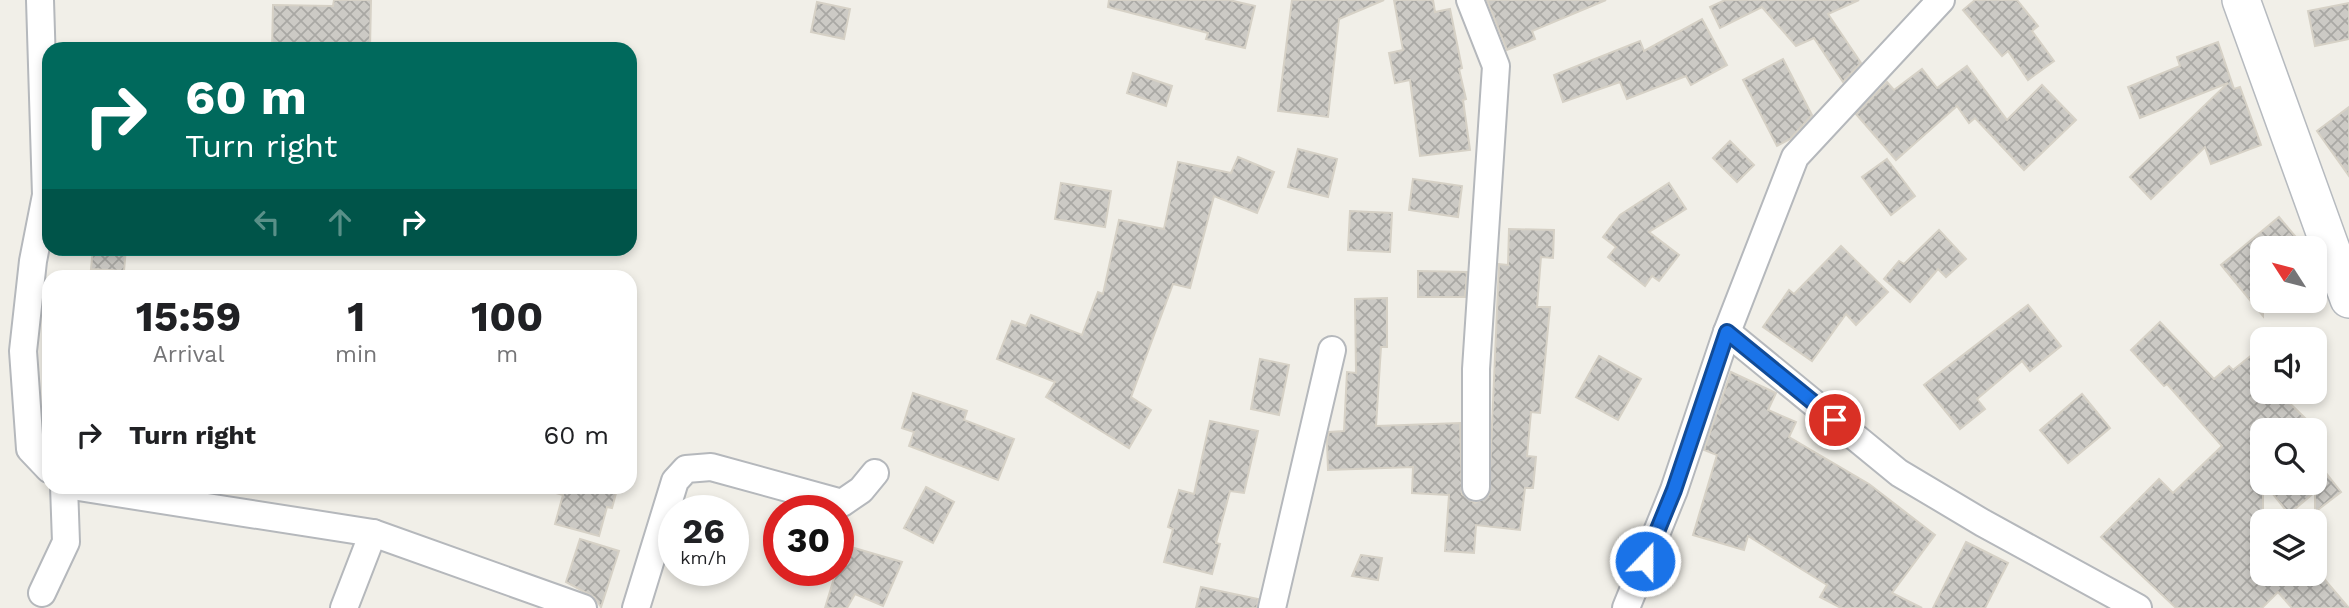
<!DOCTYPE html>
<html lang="en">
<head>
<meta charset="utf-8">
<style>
	body { margin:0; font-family:"Work Sans",sans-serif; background:#f6f6f6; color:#202124; height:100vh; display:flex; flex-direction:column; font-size:26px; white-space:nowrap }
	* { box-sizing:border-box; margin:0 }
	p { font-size:23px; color:#757577 }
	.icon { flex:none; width:38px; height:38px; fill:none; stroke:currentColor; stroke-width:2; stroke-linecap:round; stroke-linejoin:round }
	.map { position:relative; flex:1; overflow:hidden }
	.panel { position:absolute; left:42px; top:270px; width:595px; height:224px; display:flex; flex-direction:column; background:#fff; border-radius:21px; box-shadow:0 4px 10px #0003 }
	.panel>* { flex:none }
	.hud { position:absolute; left:42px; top:42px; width:595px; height:214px; border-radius:21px; box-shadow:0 4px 10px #0003; background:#00695c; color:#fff; overflow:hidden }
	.needle { width:46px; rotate:306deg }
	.fabs { position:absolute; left:2250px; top:236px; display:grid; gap:14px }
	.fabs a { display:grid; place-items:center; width:77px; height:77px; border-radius:14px; background:#fff; box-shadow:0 4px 10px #0003; font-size:35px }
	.speed { position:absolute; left:658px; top:495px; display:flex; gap:14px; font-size:35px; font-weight:700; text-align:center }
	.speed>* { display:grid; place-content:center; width:91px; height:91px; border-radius:50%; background:#fff; box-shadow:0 4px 10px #0003; line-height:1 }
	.speed small { font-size:18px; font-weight:400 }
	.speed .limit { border:10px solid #d22; background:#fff; color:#111 }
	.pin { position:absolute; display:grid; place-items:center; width:60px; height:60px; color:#fff; margin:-30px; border:4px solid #fff; border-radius:50%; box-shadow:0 2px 7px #0007 }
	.me { position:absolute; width:77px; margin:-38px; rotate:22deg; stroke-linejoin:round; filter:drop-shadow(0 0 5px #0008) }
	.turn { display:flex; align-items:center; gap:24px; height:147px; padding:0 28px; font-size:32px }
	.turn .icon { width:91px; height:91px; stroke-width:2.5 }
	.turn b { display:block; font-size:49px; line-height:60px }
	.lanes { display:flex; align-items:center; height:66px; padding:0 28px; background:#0003; justify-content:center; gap:35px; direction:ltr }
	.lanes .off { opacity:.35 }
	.eta { display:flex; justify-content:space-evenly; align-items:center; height:119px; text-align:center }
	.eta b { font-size:42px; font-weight:700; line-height:49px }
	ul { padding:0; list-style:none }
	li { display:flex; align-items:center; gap:21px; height:91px; padding:0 28px }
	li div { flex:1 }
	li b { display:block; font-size:26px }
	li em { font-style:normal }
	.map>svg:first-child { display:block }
	.building { fill:url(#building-cross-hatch); stroke:#d6d1c6; stroke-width:2 }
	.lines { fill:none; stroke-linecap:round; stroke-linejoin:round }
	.street-casing { stroke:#b5b8bc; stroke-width:30 }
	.secondary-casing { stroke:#b6babf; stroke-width:40 }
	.street { stroke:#fff; stroke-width:26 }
	.secondary { stroke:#fff; stroke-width:37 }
	.route-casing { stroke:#114b97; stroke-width:18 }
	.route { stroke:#1a73e8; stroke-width:12 }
</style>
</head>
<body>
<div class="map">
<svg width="2349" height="608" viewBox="0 0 2349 608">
	<defs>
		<pattern id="building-cross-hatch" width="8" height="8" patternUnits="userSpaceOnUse" patternTransform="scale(1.75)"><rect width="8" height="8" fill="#cccac5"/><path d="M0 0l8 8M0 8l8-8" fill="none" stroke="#a9a8a4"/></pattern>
	</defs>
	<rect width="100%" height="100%" fill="#f1efe8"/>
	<!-- building -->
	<g class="building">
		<polygon points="334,0 371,0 370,49 272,49 273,5 333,6"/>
		<polygon points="1109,0 1229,0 1255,6 1245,48 1206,39 1208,33 1108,7"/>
		<polygon points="1292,0 1384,0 1339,19 1328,117 1278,111"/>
		<polygon points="1394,0 1433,0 1435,12 1450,9 1462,68 1459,69 1466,99 1463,100 1470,150 1420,156 1410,80 1395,83 1389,53 1403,50"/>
		<polygon points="1487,0 1606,0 1532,31 1535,39 1507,50"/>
		<polygon points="1725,0 1859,0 1828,14 1861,63 1843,82 1814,38 1796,46 1762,7 1720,28 1710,7"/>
		<polygon points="1975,0 2017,0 2038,26 2032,31 2054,61 2028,80 2008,51 2002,56 1963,10"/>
		<polygon points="817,2 850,9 844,39 811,32"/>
		<polygon points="2349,3 2349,39 2315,46 2308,11"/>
		<polygon points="1702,19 1727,65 1691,85 1686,76 1627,99 1620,82 1563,102 1554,75 1640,41 1644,51"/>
		<polygon points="2218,42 2234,89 2240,87 2261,145 2211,164 2205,147 2151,199 2130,177 2228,83 2140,118 2128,87 2180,66 2177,57"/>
		<polygon points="1783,59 1812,115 1790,139 1777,146 1743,80"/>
		<polygon points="1967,66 2007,120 2042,85 2076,120 2024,170 1975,118 1969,123 1957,106 1896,160 1856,114 1887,82 1894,90 1922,69 1937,88"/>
		<polygon points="1133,73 1172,86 1166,106 1127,93"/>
		<polygon points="2349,107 2349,176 2317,131"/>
		<polygon points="1730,141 1754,165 1737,182 1713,158"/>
		<polygon points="1298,149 1337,159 1328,197 1288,187"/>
		<polygon points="1238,157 1274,172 1257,213 1214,196 1190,288 1173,284 1131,397 1151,410 1129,448 1046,397 1055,382 997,359 1012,321 1026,326 1031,315 1082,335 1098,292 1103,294 1119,220 1164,229 1178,162 1231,173"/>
		<polygon points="1887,159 1915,196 1891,215 1862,177"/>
		<polygon points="1413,179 1462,186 1458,217 1409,210"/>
		<polygon points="1061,183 1111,191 1105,227 1055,219"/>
		<polygon points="1669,183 1686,209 1649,232 1679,255 1659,281 1652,276 1645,286 1608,257 1616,247 1603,237 1620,215"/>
		<polygon points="1350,211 1392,213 1390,252 1348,250"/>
		<polygon points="2279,217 2305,248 2263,248 2263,316 2221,265"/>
		<polygon points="1509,229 1554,230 1553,258 1541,257 1537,307 1550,307 1540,413 1531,412 1527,456 1536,457 1533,488 1525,488 1520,530 1476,525 1474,553 1445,551 1449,495 1412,493 1413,467 1328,470 1327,440 1329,432 1344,431 1347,372 1356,373 1355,299 1387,298 1387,347 1381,347 1376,426 1460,423 1462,494 1475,503 1489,495 1499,264 1508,265"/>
		<polygon points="1939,230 1966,259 1946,277 1938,269 1910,302 1884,279 1899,261 1904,264"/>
		<polygon points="1841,246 1888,292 1856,325 1846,314 1812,361 1763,327 1789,290 1794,294"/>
		<polygon points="93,248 126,248 124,271 91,269"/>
		<polygon points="1418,271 1467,272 1465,297 1418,297"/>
		<polygon points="2028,305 2061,346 2030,371 2022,361 1977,399 1985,409 1960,429 1924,385"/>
		<polygon points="2160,322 2214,379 2229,366 2233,370 2263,346 2263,392 2278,392 2305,418 2292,430 2263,430 2263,574 2320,574 2349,608 2292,608 2278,592 2262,608 2176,608 2101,537 2159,479 2173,493 2222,446 2167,384 2164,386 2131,350"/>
		<polygon points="1599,356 1641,379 1618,420 1576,397"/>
		<polygon points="1260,359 1289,365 1279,415 1251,409"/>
		<polygon points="1731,372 1776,393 1768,410 1796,422 1789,437 1869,484 1935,535 1892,593 1922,608 1841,608 1820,597 1827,585 1748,536 1744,550 1693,535 1717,455 1704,450"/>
		<polygon points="913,393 967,411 964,420 1014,439 998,480 909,446 914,432 902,428"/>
		<polygon points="2082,394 2110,428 2068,463 2040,430"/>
		<polygon points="1210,421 1258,431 1244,493 1230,491 1216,543 1220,544 1212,574 1164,562 1173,529 1168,527 1179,490 1194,494"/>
		<polygon points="2315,459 2341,492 2315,512 2315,492 2289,514 2264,483 2315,483"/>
		<polygon points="557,486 618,486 612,508 607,507 599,536 555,524 563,495 556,493"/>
		<polygon points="926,487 954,502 933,543 904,528"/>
		<polygon points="580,539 619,551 601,607 594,597 566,582"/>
		<polygon points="1966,542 2008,563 1985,608 1933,608"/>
		<polygon points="844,545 902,562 883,606 855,594 847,608 825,608"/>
		<polygon points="1361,555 1382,558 1378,580 1352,576"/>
		<polygon points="1201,587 1258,599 1257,608 1196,608"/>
	</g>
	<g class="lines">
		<defs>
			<g id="street">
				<polyline points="40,0 46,195 33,261 23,351 30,449 49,469"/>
				<polyline points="1470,0 1496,66 1476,369 1476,487"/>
				<polyline points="1727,332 1899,473 1983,523 2138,608"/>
				<polyline points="72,486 373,533 583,608"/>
				<polyline points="42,593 66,542 64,486"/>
				<polyline points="344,608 373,533"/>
				<polyline points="636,608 675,481 686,469 711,467 842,503 861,490 875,473"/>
				<polyline points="1272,608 1332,350"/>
				<polyline points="1626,608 1674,490 1727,332 1795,157 1941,0"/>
			</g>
			<polyline id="secondary" points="2241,0 2349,299"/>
		</defs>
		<!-- street casing -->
		<use href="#street" class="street-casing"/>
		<!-- secondary casing -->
		<use href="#secondary" class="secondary-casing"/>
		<!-- street -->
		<use href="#street" class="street"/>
		<!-- secondary -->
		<use href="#secondary" class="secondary"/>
	</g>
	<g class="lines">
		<defs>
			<polyline id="route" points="1645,561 1674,490 1727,332 1835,420"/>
		</defs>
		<!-- route casing -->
		<use href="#route" class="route-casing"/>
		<!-- route -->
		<use href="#route" class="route"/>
	</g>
</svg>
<div class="fabs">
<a><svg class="needle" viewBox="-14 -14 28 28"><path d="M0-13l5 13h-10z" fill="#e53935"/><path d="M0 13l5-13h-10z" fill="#757577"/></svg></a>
<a><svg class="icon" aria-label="sound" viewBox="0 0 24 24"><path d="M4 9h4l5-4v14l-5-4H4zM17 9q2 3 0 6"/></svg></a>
<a><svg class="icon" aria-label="search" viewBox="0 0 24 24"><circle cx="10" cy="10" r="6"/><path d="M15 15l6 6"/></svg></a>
<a><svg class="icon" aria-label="layers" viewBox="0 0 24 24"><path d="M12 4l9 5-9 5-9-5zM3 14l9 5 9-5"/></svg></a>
</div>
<div class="speed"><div>26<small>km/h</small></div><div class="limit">30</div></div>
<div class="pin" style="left:1835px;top:420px;background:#d93025"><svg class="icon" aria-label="arrive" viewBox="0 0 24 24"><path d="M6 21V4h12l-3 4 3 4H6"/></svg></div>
<svg class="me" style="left:1645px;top:561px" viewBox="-20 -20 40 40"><circle r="17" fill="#1a73e8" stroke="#fff" stroke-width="3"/><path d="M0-11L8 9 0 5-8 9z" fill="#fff"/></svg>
<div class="hud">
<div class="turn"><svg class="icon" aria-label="right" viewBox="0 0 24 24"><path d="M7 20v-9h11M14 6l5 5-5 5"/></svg><div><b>60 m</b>Turn right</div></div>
<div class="lanes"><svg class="icon off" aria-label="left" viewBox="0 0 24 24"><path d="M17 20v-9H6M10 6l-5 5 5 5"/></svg><svg class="icon off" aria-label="ahead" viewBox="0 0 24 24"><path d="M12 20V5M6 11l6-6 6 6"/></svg><svg class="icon" aria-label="right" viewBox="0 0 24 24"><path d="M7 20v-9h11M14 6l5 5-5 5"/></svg></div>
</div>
<section class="panel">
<div class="eta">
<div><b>15:59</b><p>Arrival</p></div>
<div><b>1</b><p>min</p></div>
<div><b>100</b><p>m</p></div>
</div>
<ul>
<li><svg class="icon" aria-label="right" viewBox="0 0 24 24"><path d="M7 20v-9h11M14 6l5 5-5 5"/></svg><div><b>Turn right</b></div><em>60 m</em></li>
</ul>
</section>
</div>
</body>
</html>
